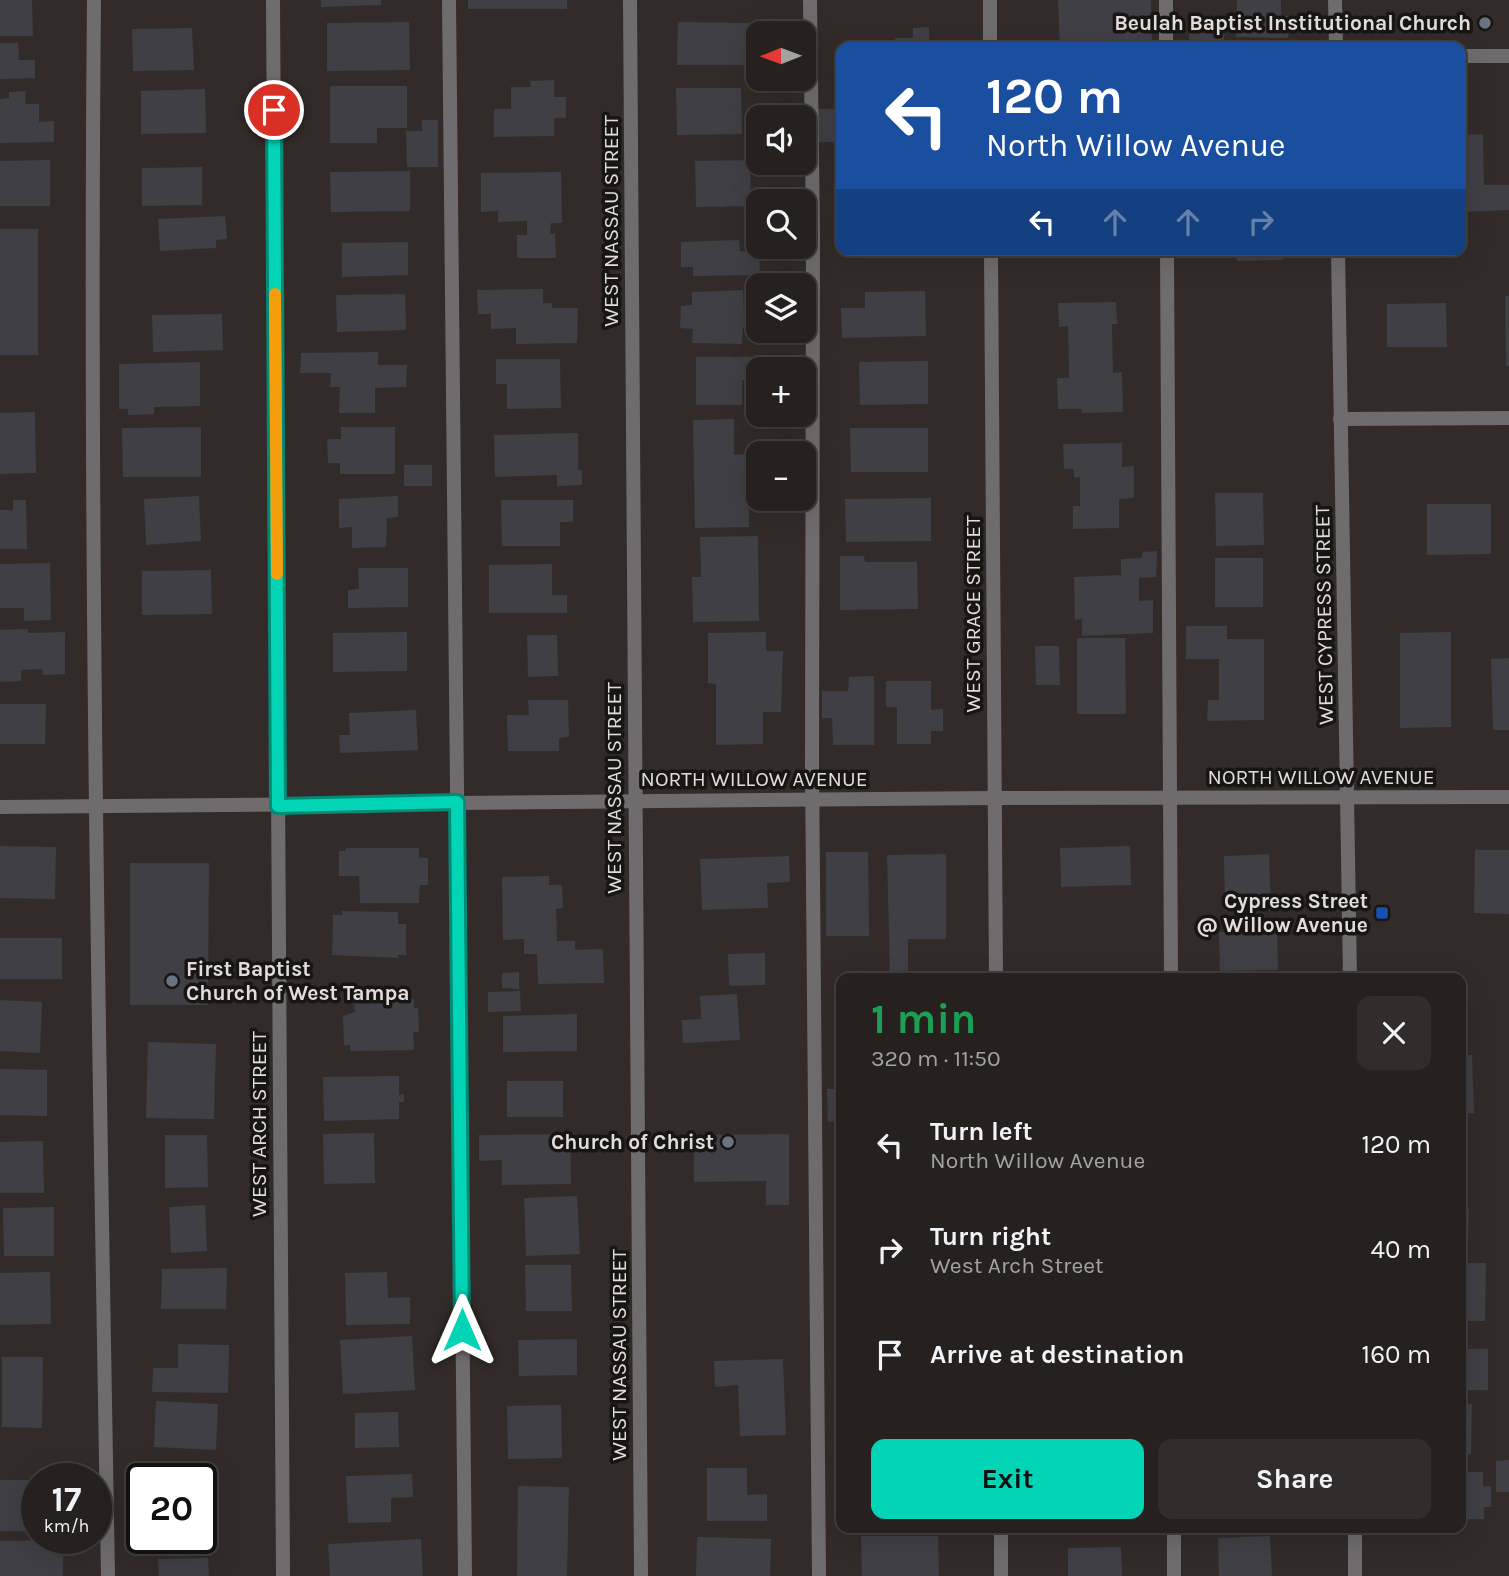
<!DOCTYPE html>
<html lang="en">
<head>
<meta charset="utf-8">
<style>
	body { margin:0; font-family:Karla,sans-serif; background:#322d2c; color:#f1f3f6; height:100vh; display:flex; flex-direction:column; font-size:26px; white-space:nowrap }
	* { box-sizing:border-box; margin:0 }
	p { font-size:23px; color:#a4a3a4 }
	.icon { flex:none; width:38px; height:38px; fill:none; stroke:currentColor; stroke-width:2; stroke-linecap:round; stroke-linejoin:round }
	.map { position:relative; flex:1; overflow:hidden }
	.side { position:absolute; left:836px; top:973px; width:630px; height:560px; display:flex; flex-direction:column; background:#26201f; border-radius:14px; box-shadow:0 7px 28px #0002,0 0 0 2px #423e3d }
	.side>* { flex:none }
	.banner { position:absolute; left:836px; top:42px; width:630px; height:214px; border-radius:14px; box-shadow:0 7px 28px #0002,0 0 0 2px #423e3d; background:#1a4fa0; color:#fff; overflow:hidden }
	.needle { width:46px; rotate:269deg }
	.tools { position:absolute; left:746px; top:21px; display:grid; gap:14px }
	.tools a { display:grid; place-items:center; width:70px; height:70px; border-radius:14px; background:#26201f; box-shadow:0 7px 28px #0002,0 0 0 2px #423e3d; font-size:35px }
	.speed { position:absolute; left:21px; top:1463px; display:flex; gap:14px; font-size:35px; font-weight:700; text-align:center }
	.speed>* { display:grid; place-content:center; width:91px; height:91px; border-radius:50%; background:#26201f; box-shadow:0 7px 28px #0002,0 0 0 2px #423e3d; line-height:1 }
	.speed small { font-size:18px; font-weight:400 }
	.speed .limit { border:4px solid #111; border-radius:10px; background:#fff; color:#111 }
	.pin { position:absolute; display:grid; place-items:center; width:60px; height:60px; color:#fff; margin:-30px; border:4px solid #fff; border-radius:50%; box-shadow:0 2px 7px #0007 }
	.me { position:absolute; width:77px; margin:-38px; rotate:0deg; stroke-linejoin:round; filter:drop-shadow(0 0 5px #0008) }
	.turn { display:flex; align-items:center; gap:24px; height:147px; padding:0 35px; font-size:32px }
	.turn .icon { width:91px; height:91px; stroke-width:2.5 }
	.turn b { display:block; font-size:49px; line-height:60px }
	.lanes { display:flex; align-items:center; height:66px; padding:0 35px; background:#0003; justify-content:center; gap:35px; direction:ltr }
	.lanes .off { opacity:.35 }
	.round { display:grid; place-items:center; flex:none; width:74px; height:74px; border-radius:14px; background:#322d2c }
	.summary { display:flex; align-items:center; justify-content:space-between; height:119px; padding:0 35px }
	h1 { font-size:42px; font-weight:700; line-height:52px; color:#1e9e55 }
	.primary-button { display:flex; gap:14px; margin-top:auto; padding:14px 35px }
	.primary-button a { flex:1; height:80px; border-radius:14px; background:#01d5b6; color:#111; font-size:28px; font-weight:700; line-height:80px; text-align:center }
	.primary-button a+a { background:#322d2c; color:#f1f3f6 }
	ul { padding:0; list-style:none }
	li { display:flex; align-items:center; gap:21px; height:105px; padding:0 35px }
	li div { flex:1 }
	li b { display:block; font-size:26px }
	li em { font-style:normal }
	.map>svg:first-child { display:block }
	.building { fill:#403f46 }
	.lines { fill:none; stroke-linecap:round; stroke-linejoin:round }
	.service { stroke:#706c6d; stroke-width:14 }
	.minor { stroke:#706c6d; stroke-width:14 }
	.tertiary { stroke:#706c6d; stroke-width:14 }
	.route-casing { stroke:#018a76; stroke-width:18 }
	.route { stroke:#01d5b6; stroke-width:12 }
	.slow { stroke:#f59e0b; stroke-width:12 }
	.worship-dot { fill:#6b7280; stroke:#181513; stroke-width:2.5 }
	.transit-dot { fill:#1a4fb4; stroke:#181513; stroke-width:2.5 }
	.labels { text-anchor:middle; stroke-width:7; stroke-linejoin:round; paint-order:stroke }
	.poi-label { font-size:21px; font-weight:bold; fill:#e2dddc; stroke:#181513; text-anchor:end }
	.street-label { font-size:21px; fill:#e2dddc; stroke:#181513 }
</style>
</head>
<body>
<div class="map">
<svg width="1509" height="1576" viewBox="0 0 1509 1576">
	<rect width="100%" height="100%" fill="#322b29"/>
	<!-- building -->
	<g class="building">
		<polygon points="0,0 32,0 33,36 0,36"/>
		<polygon points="321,0 381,0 381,5 321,7"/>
		<rect x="468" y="0" width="99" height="9"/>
		<polygon points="1058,0 1151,0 1152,47 1060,47"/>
		<polygon points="1237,0 1281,0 1281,16 1289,16 1288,38 1236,37"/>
		<polygon points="409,22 410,70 327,71 327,23"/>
		<polygon points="678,22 750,23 749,65 677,65"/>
		<polygon points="929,27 929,47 896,47 895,38 913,38 913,28"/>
		<polygon points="192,28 194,70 133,71 132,29"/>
		<rect x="1189" y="33" width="35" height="14"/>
		<polygon points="0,43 18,43 19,60 35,60 35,78 0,79"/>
		<polygon points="763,79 799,79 800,92 764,93"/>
		<polygon points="554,80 554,97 566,97 566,118 554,118 554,136 494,137 494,109 511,109 511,87 531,87 530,81"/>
		<polygon points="330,86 407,86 407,128 377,128 377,143 330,143"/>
		<polygon points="676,88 741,88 742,134 677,135"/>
		<polygon points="205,89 206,133 141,134 141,91"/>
		<polygon points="26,91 25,104 39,104 39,122 54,121 54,142 0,143 0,99 9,98 9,92"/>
		<rect x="818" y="109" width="24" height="33"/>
		<polygon points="422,120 438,120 438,167 407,167 406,131 422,131"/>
		<polygon points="1483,134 1484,185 1509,185 1509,210 1461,212 1461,135"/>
		<polygon points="50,160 50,206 0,206 0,161"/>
		<polygon points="750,160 751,206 696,207 695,161"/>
		<polygon points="202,167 202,205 142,206 142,168"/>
		<polygon points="410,171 410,211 331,212 330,172"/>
		<polygon points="561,172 562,223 551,223 550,234 555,234 556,258 517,258 517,235 527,235 527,221 498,222 498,211 481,212 481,173"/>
		<polygon points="225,216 227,239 216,240 216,248 160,251 158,219"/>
		<rect x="0" y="229" width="38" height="126"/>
		<polygon points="739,240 740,251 759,252 760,275 693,276 693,267 681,267 681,242"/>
		<polygon points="408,242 408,275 342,277 342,243"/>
		<polygon points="1237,250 1283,250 1283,260 1237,261"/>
		<polygon points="543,289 543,303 552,303 552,308 578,308 577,343 516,344 516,328 491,329 491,314 478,314 477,290"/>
		<polygon points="743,290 744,313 758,313 758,328 743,327 742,344 692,343 693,329 680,328 681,306 692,305 692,292"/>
		<polygon points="925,291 926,336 842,338 841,308 865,308 865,292"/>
		<polygon points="405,294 406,330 337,332 336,295"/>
		<polygon points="1505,296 1509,296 1509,366 1506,366"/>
		<polygon points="1116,302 1117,324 1112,324 1113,373 1122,372 1123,412 1082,413 1082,409 1058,409 1057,378 1069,378 1068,326 1059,327 1058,303"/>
		<polygon points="1446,303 1447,347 1387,347 1387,304"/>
		<polygon points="222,314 223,350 153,352 152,315"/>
		<polygon points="378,352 378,365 407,365 406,387 375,388 375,413 339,413 340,387 330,387 331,373 300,373 301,353"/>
		<polygon points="696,357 763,357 763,369 758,369 758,380 742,380 742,405 696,405"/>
		<polygon points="496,359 560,359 561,408 507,409 507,384 496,384"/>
		<polygon points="928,361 928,404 860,405 859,362"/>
		<polygon points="200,362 200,406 154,407 154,414 128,415 128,409 119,409 119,364"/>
		<polygon points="35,412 36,473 0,474 0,413"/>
		<polygon points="734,419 734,455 748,454 749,527 695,528 693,420"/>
		<polygon points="201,427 201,477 123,477 122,428"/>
		<polygon points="341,427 395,427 395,474 340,474 340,463 328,463 327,439 341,439"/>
		<polygon points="850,428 928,428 928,472 851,472"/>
		<polygon points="578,433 578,470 582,470 582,485 557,486 557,475 495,477 494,435"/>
		<polygon points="1122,443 1122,467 1134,466 1134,498 1119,499 1119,528 1073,529 1073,506 1080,506 1080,477 1074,478 1074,469 1064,469 1063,444"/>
		<rect x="404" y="465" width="28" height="21"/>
		<polygon points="1215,493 1263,493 1264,545 1216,546"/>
		<polygon points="199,496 201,541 146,545 144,499"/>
		<polygon points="398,496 398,517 387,518 386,547 352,548 352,527 339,528 339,499"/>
		<polygon points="931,498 931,541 846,542 845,499"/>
		<polygon points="13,500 26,500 27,549 0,549 0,510 13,510"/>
		<polygon points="501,500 573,500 573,522 560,522 560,546 502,546"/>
		<polygon points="1427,504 1491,504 1491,554 1427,555"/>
		<polygon points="758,536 759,621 693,622 692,577 701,577 700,537"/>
		<polygon points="1157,551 1156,577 1139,578 1139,601 1153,600 1153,633 1082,636 1082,619 1075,620 1074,577 1121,575 1121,559 1142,558 1143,552"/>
		<polygon points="840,556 864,556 865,562 917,562 918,609 840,610"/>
		<rect x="1215" y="558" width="48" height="49"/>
		<polygon points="50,563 51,620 24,621 24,608 0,608 0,564"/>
		<polygon points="552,564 552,595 567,595 567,613 489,613 489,565"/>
		<polygon points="358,568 408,568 408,607 348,608 348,590 359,589"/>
		<polygon points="211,570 212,614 142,615 142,571"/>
		<polygon points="1186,626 1227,626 1227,639 1264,639 1264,720 1207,721 1208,700 1219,700 1219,659 1186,659"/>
		<polygon points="28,629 28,633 65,632 65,674 43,675 42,669 21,670 21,681 0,682 0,630"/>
		<polygon points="407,632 407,671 333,672 333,633"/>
		<polygon points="766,632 766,651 783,651 781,712 763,712 763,744 716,745 716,684 708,683 708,633"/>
		<polygon points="1451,632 1451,727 1400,728 1400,633"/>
		<polygon points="527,635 557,635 558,676 528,677"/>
		<polygon points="1077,638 1125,638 1126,714 1077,714"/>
		<polygon points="1035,646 1059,646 1060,685 1036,685"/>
		<polygon points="1509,658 1509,730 1493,730 1491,659"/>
		<polygon points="874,676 874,745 833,745 832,718 822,718 822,691 848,691 849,677"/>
		<polygon points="886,681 931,681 931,710 943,709 943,731 931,731 931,744 897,744 897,707 886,707"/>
		<polygon points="528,700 568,700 569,737 559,738 559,751 508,751 507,715 529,715"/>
		<polygon points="0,704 46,704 45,744 0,744"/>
		<polygon points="416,710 418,750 340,753 339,735 350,735 349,713"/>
		<polygon points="0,846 56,847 55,899 0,898"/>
		<polygon points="1130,846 1131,885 1061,887 1060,848"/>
		<polygon points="346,848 419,848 419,858 428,858 428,885 420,885 419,903 360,903 359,876 339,876 339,851 346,851"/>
		<polygon points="1475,850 1509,850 1509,914 1474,913"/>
		<polygon points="826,852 868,852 869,936 826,936"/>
		<polygon points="946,854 946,939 908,939 908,978 890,978 887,855"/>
		<polygon points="1269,854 1271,910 1225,911 1224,856"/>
		<polygon points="789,856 790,882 767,883 768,908 702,910 700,859"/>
		<polygon points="130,863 209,863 208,1005 130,1005"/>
		<polygon points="549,876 549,885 562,885 563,908 556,909 557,941 575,941 575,950 603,949 604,983 538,984 537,954 524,954 524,939 503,940 502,877"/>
		<polygon points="342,911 398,912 398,924 406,924 406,955 398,955 398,958 332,955 333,915 342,915"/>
		<polygon points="1277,931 1278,970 1220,971 1219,932"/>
		<rect x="0" y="938" width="62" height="41"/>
		<polygon points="765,953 765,985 729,986 728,954"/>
		<polygon points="519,972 519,989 502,988 502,973"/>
		<polygon points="520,991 521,1011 488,1012 488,992"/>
		<polygon points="737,994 740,1040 683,1043 682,1020 701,1019 700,996"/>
		<polygon points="414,999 414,1008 418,1008 419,1032 413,1032 414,1050 350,1051 350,1045 344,1046 343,1016 355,1012 354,1000"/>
		<polygon points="0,1000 42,1002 40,1053 0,1051"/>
		<polygon points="577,1014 577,1051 503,1052 503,1016"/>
		<polygon points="148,1042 216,1044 214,1119 146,1118"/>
		<polygon points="1461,1055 1472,1055 1474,1113 1461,1114"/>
		<polygon points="0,1069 47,1070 47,1116 0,1115"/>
		<polygon points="399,1076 399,1095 404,1094 404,1102 399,1102 399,1119 324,1121 323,1077"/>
		<rect x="507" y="1081" width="56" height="36"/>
		<polygon points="827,1089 842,1089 842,1121 828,1122"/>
		<polygon points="374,1133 375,1183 324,1184 323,1134"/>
		<polygon points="570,1134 571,1184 502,1185 502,1160 479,1161 479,1135"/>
		<polygon points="789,1134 789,1205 766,1205 766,1181 694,1182 694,1135"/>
		<polygon points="165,1135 207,1135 208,1187 165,1188"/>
		<polygon points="43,1141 44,1193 0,1193 0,1142"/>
		<polygon points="577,1196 580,1254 526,1256 524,1198"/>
		<polygon points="205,1205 207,1251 171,1253 169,1207"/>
		<polygon points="54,1207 54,1256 4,1256 3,1208"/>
		<polygon points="1461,1208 1469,1208 1468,1244 1461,1244"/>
		<polygon points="1461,1263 1486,1263 1485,1321 1461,1321"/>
		<polygon points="525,1265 571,1265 572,1311 526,1311"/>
		<polygon points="227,1268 226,1309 161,1309 162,1269"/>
		<polygon points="50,1272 51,1324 0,1325 0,1273"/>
		<polygon points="387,1272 388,1298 410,1297 410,1324 346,1325 345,1273"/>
		<polygon points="1461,1328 1465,1328 1465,1349 1488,1349 1488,1390 1461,1390"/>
		<polygon points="412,1336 415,1390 343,1394 340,1340"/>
		<polygon points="577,1339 577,1375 519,1376 518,1340"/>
		<polygon points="178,1344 229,1345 228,1393 152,1392 153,1368 178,1368"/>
		<polygon points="2,1357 43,1357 42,1428 2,1427"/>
		<polygon points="783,1359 786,1435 740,1436 738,1385 715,1387 714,1361"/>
		<polygon points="156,1401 218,1404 216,1450 154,1447"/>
		<polygon points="1461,1403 1472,1404 1471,1454 1461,1454"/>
		<polygon points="561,1405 562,1458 508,1459 507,1406"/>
		<polygon points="398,1412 399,1447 355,1448 355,1413"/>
		<polygon points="1509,1460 1509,1492 1496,1492 1496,1461"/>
		<polygon points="707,1468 747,1468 747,1495 767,1494 767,1521 707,1521"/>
		<polygon points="159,1471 219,1472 218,1502 201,1502 201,1479 159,1479"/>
		<polygon points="1461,1472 1483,1472 1483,1486 1491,1486 1491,1507 1484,1507 1484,1519 1461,1519"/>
		<polygon points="412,1474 413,1497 391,1498 391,1522 348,1523 346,1476"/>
		<rect x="0" y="1480" width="37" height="51"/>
		<polygon points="518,1486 569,1487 567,1576 517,1576"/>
		<polygon points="861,1536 938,1536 939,1576 862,1576"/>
		<polygon points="1270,1536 1272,1576 1219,1576 1218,1538"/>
		<polygon points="697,1537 771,1539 770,1576 696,1576"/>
		<polygon points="421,1539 423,1576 330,1576 328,1544"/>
		<polygon points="63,1540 63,1576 0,1576 0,1541"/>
		<polygon points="1121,1547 1122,1576 1068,1576 1068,1548"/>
		<polygon points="208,1558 209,1576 159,1576 158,1559"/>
	</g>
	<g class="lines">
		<!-- service -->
		<g class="service">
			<path d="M94 0C89 525 99 1051 108 1576"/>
			<polyline points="449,0 465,1576"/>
			<polyline points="810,0 813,235 812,766 819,1576"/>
			<polyline points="1166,0 1166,47"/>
			<polyline points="1167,250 1171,978"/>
			<polyline points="1174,1528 1174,1576"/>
		</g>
		<!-- minor -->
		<g class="minor">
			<polyline points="273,0 283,1576"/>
			<polyline points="630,0 641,1576"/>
			<polyline points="990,0 990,47"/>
			<polyline points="1461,56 1509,56"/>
			<polyline points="991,250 996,978"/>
			<polyline points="1340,419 1509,418"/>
			<polyline points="1001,1528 1001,1576"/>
		</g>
		<!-- tertiary -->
		<g class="tertiary">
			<polyline points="1335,0 1336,47"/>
			<polyline points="1338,250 1350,978"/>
			<polyline points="0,807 995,798 1509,797"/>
			<polyline points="1355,1528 1355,1576"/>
		</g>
	</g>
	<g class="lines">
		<defs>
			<polyline id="route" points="274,110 278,806 457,802 462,1330"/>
		</defs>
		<!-- route casing -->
		<use href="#route" class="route-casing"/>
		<!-- route -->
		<use href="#route" class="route"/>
		<!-- slow -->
		<polyline class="slow" points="275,294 277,574"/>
	</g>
	<!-- markers -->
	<g class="worship-dot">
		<circle cx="1485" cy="23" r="7"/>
		<circle cx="172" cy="981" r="7"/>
		<circle cx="728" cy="1142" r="7"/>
	</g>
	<rect class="transit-dot" x="1375" y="906" width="14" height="14" rx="3.5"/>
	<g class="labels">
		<!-- poi labels -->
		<g class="poi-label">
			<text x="1471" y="30">Beulah Baptist Institutional Church</text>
			<text x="1368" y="908">Cypress Street<tspan x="1368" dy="24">@ Willow Avenue</tspan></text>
			<text x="186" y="976" text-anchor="start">First Baptist<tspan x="186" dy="24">Church of West Tampa</tspan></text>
			<text x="714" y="1149">Church of Christ</text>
		</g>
		<!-- street labels -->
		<g class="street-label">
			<text transform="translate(611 221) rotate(-90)" y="7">WEST NASSAU STREET</text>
			<text transform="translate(973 614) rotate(-90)" y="7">WEST GRACE STREET</text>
			<text transform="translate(1324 615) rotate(-91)" y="7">WEST CYPRESS STREET</text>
			<text x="1321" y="784">NORTH WILLOW AVENUE</text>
			<text x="754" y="786">NORTH WILLOW AVENUE</text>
			<text transform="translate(614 788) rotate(-90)" y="7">WEST NASSAU STREET</text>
			<text transform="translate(259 1124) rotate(-90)" y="7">WEST ARCH STREET</text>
			<text transform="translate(619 1355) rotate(-90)" y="7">WEST NASSAU STREET</text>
		</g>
	</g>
</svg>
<div class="tools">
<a><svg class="needle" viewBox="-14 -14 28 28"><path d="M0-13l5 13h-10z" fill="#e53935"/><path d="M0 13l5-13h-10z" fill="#a4a3a4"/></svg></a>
<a><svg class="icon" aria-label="sound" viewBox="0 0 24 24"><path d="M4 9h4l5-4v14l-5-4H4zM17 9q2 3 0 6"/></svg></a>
<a><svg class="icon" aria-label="search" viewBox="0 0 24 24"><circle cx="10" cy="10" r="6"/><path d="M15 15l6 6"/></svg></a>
<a><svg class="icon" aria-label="layers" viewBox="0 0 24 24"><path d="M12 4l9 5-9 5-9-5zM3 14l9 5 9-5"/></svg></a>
<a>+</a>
<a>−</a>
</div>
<div class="speed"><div>17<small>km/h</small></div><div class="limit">20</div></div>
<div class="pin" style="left:274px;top:110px;background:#d93025"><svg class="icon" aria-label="arrive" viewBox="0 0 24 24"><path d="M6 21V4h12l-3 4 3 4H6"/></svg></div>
<svg class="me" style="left:462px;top:1330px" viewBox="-20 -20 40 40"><path d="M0-17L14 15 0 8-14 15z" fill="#01d5b6" stroke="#fff" stroke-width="4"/></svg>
<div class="banner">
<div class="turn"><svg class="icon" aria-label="left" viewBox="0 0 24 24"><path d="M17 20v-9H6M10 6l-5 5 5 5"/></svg><div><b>120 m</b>North Willow Avenue</div></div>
<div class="lanes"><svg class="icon" aria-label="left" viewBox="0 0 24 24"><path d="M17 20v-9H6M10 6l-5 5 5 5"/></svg><svg class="icon off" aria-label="ahead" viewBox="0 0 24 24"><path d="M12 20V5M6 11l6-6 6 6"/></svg><svg class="icon off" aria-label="ahead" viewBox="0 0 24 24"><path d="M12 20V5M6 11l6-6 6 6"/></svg><svg class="icon off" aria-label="right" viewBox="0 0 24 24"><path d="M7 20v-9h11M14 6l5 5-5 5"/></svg></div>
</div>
<section class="side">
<div class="summary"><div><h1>1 min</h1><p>320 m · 11:50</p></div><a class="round"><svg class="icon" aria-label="close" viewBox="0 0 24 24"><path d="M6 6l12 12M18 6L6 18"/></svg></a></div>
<ul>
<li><svg class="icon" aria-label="left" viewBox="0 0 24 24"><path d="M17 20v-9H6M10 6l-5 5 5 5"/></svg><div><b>Turn left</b><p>North Willow Avenue</p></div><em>120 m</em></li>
<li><svg class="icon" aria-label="right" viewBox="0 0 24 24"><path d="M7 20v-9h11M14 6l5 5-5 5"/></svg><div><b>Turn right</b><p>West Arch Street</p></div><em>40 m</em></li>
<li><svg class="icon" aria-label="arrive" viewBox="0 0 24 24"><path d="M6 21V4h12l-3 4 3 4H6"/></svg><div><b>Arrive at destination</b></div><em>160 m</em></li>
</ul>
<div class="primary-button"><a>Exit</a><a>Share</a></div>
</section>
</div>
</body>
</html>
